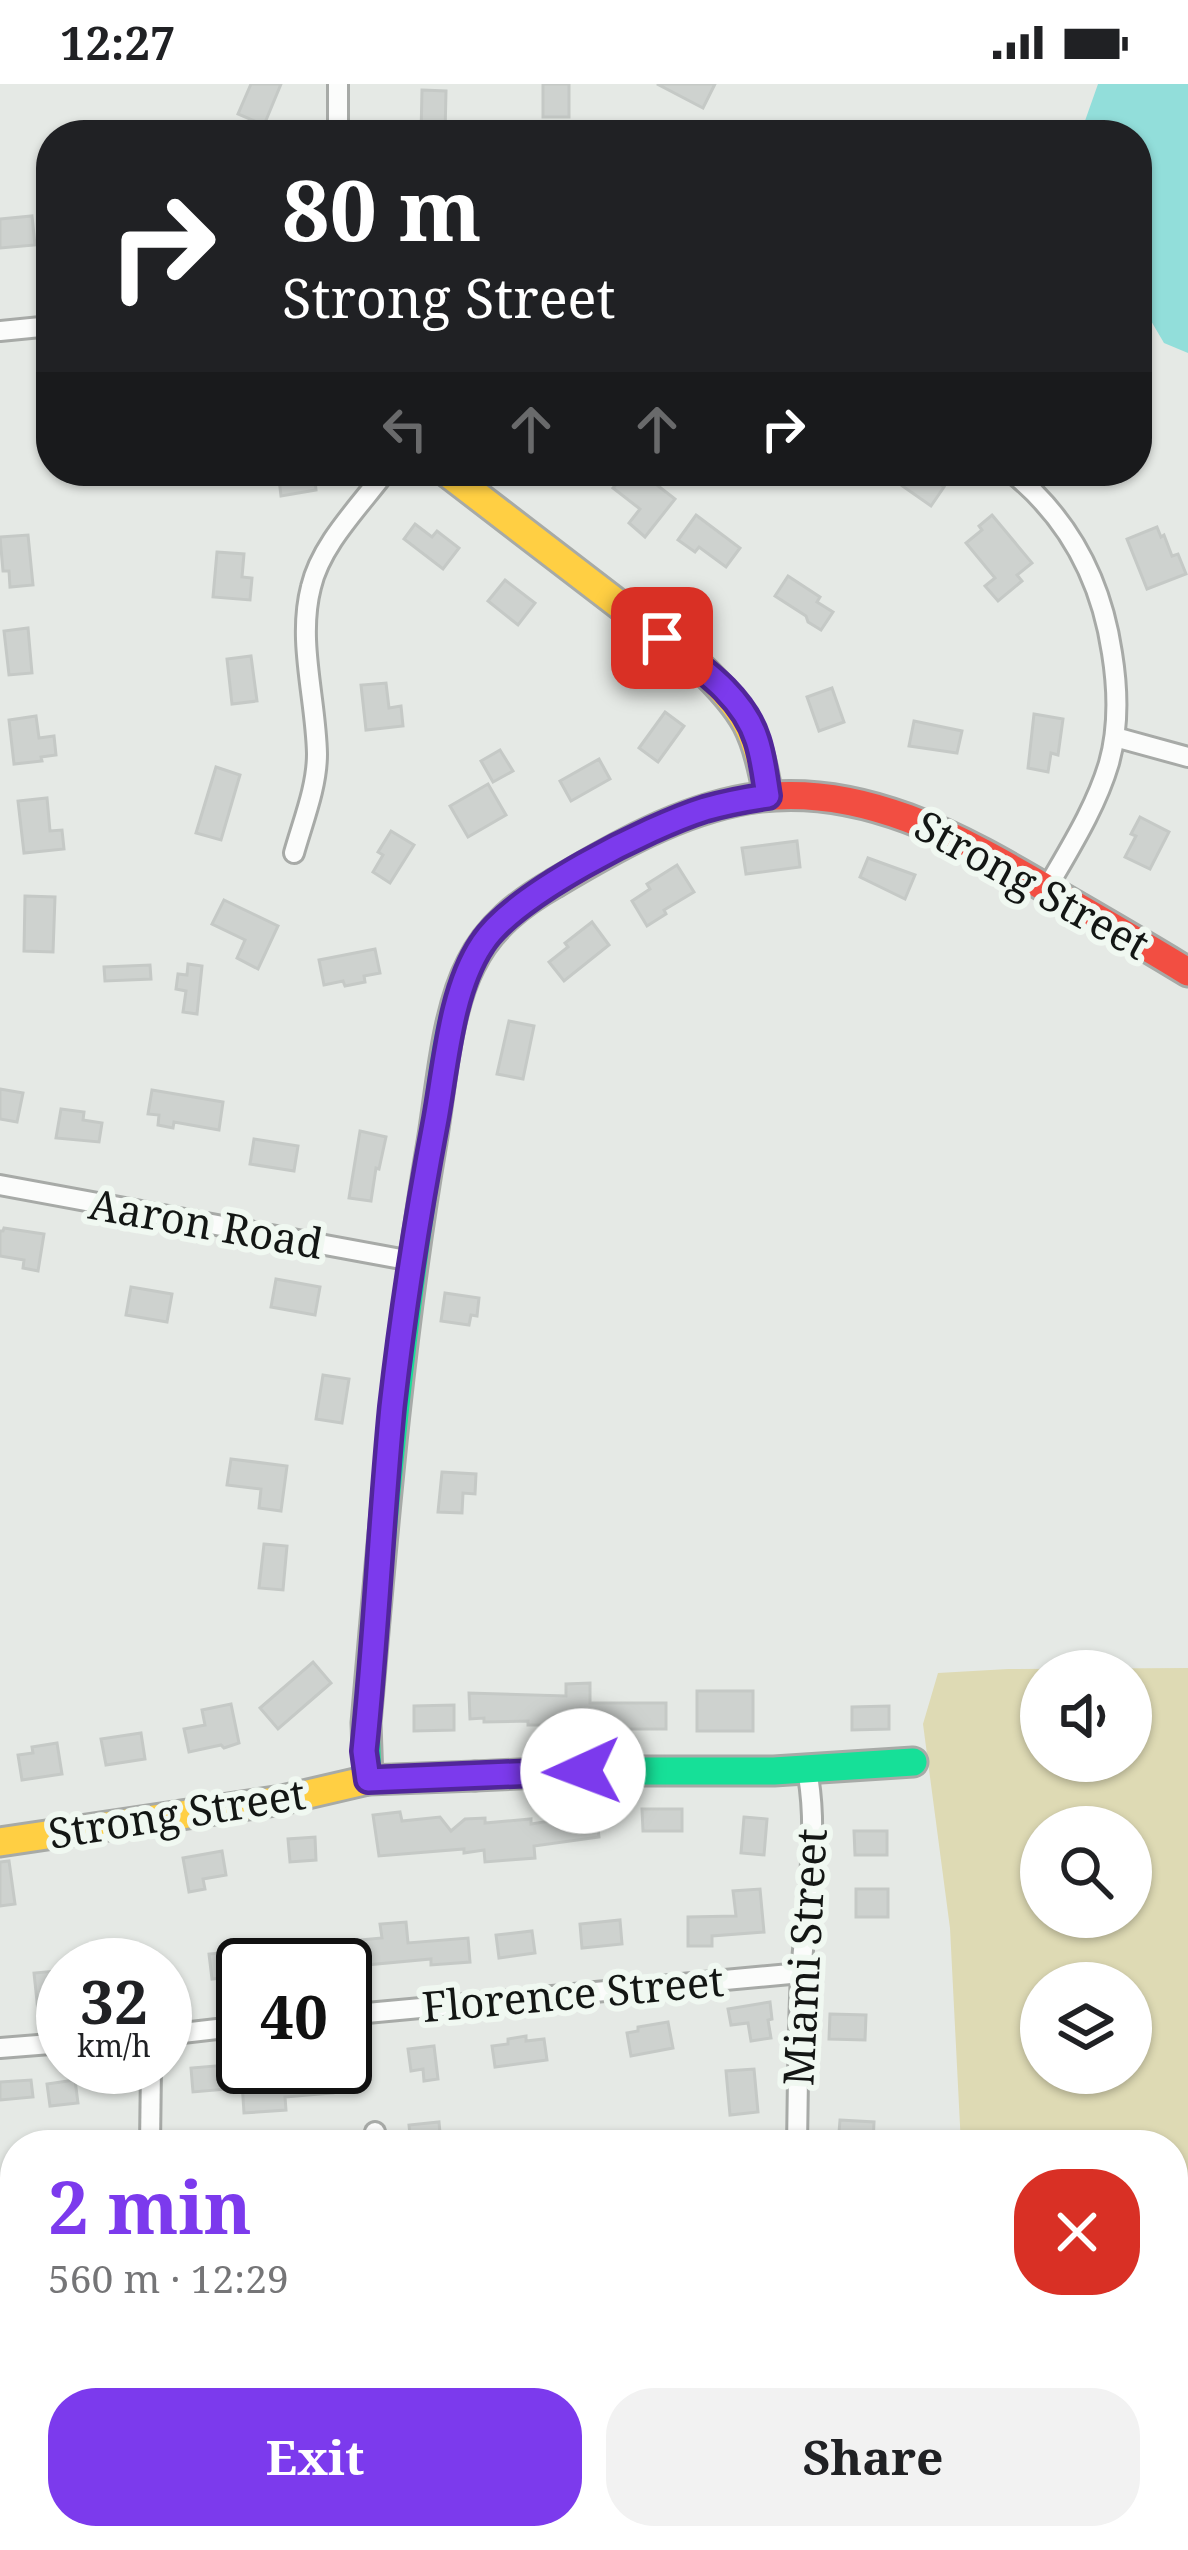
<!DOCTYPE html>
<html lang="en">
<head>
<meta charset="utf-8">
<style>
	body { margin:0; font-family:"Noto Serif",serif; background:#f2f2f2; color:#202124; height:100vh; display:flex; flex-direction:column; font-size:45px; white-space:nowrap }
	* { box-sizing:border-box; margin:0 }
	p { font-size:39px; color:#757577 }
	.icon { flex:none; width:66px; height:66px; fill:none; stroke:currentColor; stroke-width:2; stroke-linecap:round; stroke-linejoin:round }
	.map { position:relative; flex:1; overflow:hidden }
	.drawer { position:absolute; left:0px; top:2046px; width:1188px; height:420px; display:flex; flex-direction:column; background:#fff; border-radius:48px 48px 0 0; box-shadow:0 3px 9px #0004 }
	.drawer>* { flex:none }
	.top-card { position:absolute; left:36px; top:36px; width:1116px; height:366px; border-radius:48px; box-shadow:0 3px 9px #0004; background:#202124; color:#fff; overflow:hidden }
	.buttons { position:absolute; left:1020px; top:1566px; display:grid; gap:24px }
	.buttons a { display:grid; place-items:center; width:132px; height:132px; border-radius:50%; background:#fff; box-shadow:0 3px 9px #0004; font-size:60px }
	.speed { position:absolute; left:36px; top:1854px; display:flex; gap:24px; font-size:60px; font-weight:700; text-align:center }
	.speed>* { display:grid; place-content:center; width:156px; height:156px; border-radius:50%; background:#fff; box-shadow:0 3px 9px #0004; line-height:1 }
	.speed small { font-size:30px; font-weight:400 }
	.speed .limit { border:6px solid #111; border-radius:18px; background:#fff; color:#111 }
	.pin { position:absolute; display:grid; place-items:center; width:102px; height:102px; color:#fff; margin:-51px; border-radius:24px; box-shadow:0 6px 18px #0006 }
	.me { position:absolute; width:132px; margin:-66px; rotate:268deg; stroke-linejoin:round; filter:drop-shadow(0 0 9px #0008) }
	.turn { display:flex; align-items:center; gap:42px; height:252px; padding:0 48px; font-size:54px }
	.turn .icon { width:156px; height:156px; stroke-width:2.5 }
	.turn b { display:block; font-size:84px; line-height:102px }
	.lanes { display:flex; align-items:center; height:114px; padding:0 48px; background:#0003; justify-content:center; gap:60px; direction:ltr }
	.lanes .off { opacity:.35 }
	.round { display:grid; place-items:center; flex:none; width:126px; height:126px; border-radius:48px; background:#f2f2f2 }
	.overview { display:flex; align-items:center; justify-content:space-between; height:204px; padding:0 48px }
	h1 { font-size:72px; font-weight:700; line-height:90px; color:#7c3aed }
	.action { display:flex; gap:24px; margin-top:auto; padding:24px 48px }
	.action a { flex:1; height:138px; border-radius:48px; background:#7c3aed; color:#fff; font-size:48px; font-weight:700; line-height:138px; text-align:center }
	.action a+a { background:#f2f2f2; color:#202124 }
	.status { display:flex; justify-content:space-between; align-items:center; height:84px; padding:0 60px; background:#fff; direction:ltr }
	.status svg { height:33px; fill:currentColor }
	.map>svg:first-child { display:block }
	.green { fill:#dedab4; fill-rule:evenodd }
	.water { fill:#92deda }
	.building { fill:#ced2cf; stroke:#c5c9c6; stroke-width:3 }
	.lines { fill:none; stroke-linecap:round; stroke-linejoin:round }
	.street-casing { stroke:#a7aaa7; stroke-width:24 }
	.fast-casing { stroke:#a7aaa7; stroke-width:33 }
	.slow-casing { stroke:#a7aaa7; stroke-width:33 }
	.jam-casing { stroke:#a7aaa7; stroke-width:33 }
	.street { stroke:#fbfcfb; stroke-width:18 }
	.fast { stroke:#16e098; stroke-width:27 }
	.slow { stroke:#ffcf43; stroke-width:27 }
	.jam { stroke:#f24e42; stroke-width:27 }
	.route-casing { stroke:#51269a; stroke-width:30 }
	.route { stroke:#7c3aed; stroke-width:21 }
	.labels { text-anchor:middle; stroke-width:12; stroke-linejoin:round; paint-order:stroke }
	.street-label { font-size:42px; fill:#131614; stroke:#f0f8f1 }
</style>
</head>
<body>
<div class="status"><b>12:27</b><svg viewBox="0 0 49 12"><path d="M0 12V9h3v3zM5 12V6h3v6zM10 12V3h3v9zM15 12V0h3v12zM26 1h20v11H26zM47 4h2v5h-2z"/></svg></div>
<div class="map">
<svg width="1188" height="2466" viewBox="0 0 1188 2466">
	<rect width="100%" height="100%" fill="#e5e9e5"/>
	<!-- green -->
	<path class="green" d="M1188 1584V2466H835V2451H1173V2061H961L950 1844 923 1640 938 1589 1008 1585ZM1041 1587H1131V1677H1041ZM1041 1743H1131V1833H1041ZM1041 1899H1131V1989H1041Z"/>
	<!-- water -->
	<polygon class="water" points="1098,0 1188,0 1188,269 1164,259 1137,213 1137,51 1080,51"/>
	<!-- building -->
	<g class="building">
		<polygon points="251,0 281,0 264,41 238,30"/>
		<rect x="543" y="0" width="26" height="33"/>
		<polygon points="657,0 715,0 703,24"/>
		<polygon points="422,6 446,7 445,51 421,51"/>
		<polygon points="32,132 35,161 0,164 0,135"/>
		<polygon points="285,387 314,387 316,406 281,412 279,395 286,394"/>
		<polygon points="627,387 639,387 675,415 645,453 629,439 640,425 613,404"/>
		<polygon points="881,387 943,387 935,397 944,403 931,422"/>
		<polygon points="696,431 740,464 726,483 699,463 695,468 678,456"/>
		<polygon points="992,431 1032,479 1017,491 1022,497 998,517 985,502 995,494 966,459 982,446 979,442"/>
		<polygon points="415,440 432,453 437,447 459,464 443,485 404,455"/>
		<polygon points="1157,443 1161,453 1164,451 1172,472 1178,470 1186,490 1147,505 1127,455"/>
		<polygon points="28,451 33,501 10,503 9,487 3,487 0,453"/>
		<polygon points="217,468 244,470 242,493 252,494 250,516 213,513"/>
		<polygon points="788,492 820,513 817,518 833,528 821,546 808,538 806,532 775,512"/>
		<polygon points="505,496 535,519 518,541 488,517"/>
		<polygon points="28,544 32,589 9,591 4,547"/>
		<polygon points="251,572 257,617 232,620 227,575"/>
		<polygon points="386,599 389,624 401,622 403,642 366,646 361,601"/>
		<polygon points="832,604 844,638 819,647 807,613"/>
		<polygon points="665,628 684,642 658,678 639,664"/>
		<polygon points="1034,630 1063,635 1058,671 1051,669 1048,688 1028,684"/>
		<polygon points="36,632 39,654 54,652 56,671 41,673 42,677 14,680 9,636"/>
		<polygon points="914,637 962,647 957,669 909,662"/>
		<polygon points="500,666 513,687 493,698 481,677"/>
		<polygon points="599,675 610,695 571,717 560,697"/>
		<polygon points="216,683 240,691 221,756 196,749"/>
		<polygon points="488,700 506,731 468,753 450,722"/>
		<polygon points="47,714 50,747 62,746 64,765 24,769 18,717"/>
		<polygon points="1140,733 1169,748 1150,785 1125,773 1136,752 1131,750"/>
		<polygon points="391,747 414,761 390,799 373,788 383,771 378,768"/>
		<polygon points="797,757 800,783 746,790 742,764"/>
		<polygon points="868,774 915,791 905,815 860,793"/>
		<polygon points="677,781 694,808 664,826 666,830 647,842 632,817 650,805 647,800"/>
		<polygon points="25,812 55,813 53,868 24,867"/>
		<polygon points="224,816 278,842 258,885 237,874 245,856 212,840"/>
		<polygon points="592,838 609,861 564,897 549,878 568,863 565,859"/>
		<polygon points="375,865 380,889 364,892 365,898 345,902 343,897 324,901 319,876"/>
		<polygon points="188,880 202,882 197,930 183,928 186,907 176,905 178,890 187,891"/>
		<polygon points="150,881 151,895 105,897 104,883"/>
		<polygon points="509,937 534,942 523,995 497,990"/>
		<polygon points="0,1005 23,1009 17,1038 0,1035"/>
		<polygon points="152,1006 223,1018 219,1046 174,1038 173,1044 158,1041 159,1031 148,1030"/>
		<polygon points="61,1025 84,1028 83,1036 102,1039 99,1058 56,1054"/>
		<polygon points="360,1047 386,1053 379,1085 376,1084 371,1117 349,1114"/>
		<polygon points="254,1055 298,1062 294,1087 250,1080"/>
		<polygon points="4,1144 44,1150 38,1187 23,1184 24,1176 0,1172 0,1147 3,1147"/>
		<polygon points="276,1195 320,1203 315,1231 271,1223"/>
		<polygon points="131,1203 172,1210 167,1238 126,1231"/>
		<polygon points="445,1209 479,1214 477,1232 471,1231 469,1241 441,1237"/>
		<polygon points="323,1291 349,1295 342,1339 316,1335"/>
		<polygon points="231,1375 287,1382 281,1427 259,1424 261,1405 227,1401"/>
		<polygon points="442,1388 476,1390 475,1410 463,1409 462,1429 438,1428"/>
		<polygon points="264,1460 287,1462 283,1506 259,1504"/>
		<polygon points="313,1578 331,1599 278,1645 260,1624"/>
		<polygon points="590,1599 590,1619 666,1619 666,1645 616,1645 616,1641 528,1641 528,1637 484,1638 484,1634 470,1635 469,1609 566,1612 566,1600"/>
		<rect x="697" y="1607" width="56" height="40"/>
		<polygon points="231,1620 239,1659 224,1664 221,1661 189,1668 184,1645 205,1641 202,1626"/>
		<polygon points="454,1621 454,1646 414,1647 414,1622"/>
		<polygon points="889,1622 889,1645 852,1646 852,1623"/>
		<polygon points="141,1649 145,1675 106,1681 101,1655"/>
		<polygon points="57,1659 62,1690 22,1696 18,1671 33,1669 32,1663"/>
		<polygon points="642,1725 682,1725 682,1747 643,1747"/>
		<polygon points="400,1728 402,1737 440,1733 451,1747 465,1735 485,1734 485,1739 531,1735 531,1740 596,1730 599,1753 534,1762 535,1774 509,1776 485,1778 484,1766 464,1769 464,1765 379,1772 373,1731"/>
		<polygon points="744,1733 767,1735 764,1771 741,1769"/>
		<polygon points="854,1747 887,1747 887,1771 855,1771"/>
		<polygon points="315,1753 316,1776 290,1778 288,1755"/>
		<polygon points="222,1767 226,1791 203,1795 205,1805 189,1808 183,1774"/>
		<polygon points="9,1777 15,1820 0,1822 0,1778"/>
		<polygon points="760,1805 764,1848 712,1852 712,1862 688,1862 688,1833 736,1832 733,1807"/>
		<rect x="856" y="1805" width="32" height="28"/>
		<polygon points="620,1836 622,1860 582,1864 580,1840"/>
		<polygon points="406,1838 408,1859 468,1854 470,1878 431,1881 431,1875 345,1883 237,1881 239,1892 212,1895 209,1870 382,1854 380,1840"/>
		<polygon points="532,1847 535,1869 499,1874 496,1851"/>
		<polygon points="56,1887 61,1925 38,1927 34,1889"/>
		<polygon points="770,1918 772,1935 768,1936 771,1954 751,1957 748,1939 731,1941 728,1925"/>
		<polygon points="830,1930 866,1931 865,1956 829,1955"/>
		<polygon points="668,1938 673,1964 631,1972 627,1949 638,1947 638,1943"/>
		<polygon points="526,1952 526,1957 544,1955 547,1976 495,1983 492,1962 508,1960 508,1955"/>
		<polygon points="434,1962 438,1995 424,1997 423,1985 411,1987 408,1965"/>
		<polygon points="226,1981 228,2005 193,2008 191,1984"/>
		<polygon points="308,1983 331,1983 333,2009 285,2013 286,2026 244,2029 242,1998 266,1997 265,1990 308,1987"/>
		<polygon points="754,1985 758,2028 730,2031 726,1987"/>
		<polygon points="31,1996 33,2013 0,2016 0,1998"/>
		<polygon points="75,1996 78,2019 50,2022 47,2000"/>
		<polygon points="840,2036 874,2038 873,2061 838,2061"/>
		<polygon points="439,2038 441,2060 411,2061 409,2041"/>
		<polygon points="15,2244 15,2290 4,2291 0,2245"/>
		<polygon points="15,2349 15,2384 0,2386 0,2351"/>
	</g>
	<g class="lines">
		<defs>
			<g id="street">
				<polyline points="338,51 338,0"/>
				<polyline points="0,247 51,242"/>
				<path d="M1010 387C1069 434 1101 495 1112 569 1118 606 1119 643 1109 679 1096 723 1070 764 1047 804"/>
				<polyline points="1115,653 1188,673"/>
				<path d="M294 769C303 737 317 703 317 670 316 615 297 557 311 503 321 460 360 422 386 387"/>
				<polyline points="0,1101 412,1177"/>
				<polyline points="345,1931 801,1889"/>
				<polyline points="165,1951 243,1942"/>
				<polyline points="0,1964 63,1959"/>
				<polyline points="150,2061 151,1983"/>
				<polyline points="375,2061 375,2048"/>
				<path d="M797 2061C798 2005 798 1948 801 1892 805 1824 820 1753 807 1686"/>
				<polyline points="0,2307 15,2306"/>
			</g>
			<g id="fast">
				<polyline points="475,1692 583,1687 774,1687 913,1678"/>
				<path d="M368 1696 366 1639C383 1445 399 1251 432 1058 441 1004 446 928 471 880 489 843 520 819 555 799"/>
			</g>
			<g id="slow">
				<path d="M445 387 699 582C746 627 757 648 768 712"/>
				<polyline points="0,1758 282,1716 368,1696 475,1692"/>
			</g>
			<path id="jam" d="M555 799C614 764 678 727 747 715 859 696 961 754 1054 809 1099 835 1144 861 1188 888"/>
		</defs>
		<!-- street casing -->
		<use href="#street" class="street-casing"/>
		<!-- fast casing -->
		<use href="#fast" class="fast-casing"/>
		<!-- slow casing -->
		<use href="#slow" class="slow-casing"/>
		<!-- jam casing -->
		<use href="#jam" class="jam-casing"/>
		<!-- street -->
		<use href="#street" class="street"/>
		<!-- fast -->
		<use href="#fast" class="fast"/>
		<!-- slow -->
		<use href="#slow" class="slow"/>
		<!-- jam -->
		<use href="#jam" class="jam"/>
	</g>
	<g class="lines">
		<defs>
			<path id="route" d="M583 1687 368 1696 364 1667C376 1553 381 1437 392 1323 403 1226 418 1130 436 1035 446 980 451 906 482 860 514 810 648 743 705 725 726 719 747 715 768 712 765 694 763 674 757 656 743 611 698 582 662 554"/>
		</defs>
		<!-- route casing -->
		<use href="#route" class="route-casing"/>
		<!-- route -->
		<use href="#route" class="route"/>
	</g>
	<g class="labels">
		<!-- street labels -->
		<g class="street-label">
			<text transform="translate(1032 801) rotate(29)" y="15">Strong Street</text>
			<text transform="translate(206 1140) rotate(10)" y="15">Aaron Road</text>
			<text transform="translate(177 1730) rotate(-9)" y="15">Strong Street</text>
			<text transform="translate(805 1873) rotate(-87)" y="15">Miami Street</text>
			<text transform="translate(573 1910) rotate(-5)" y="15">Florence Street</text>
		</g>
	</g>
</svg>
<div class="buttons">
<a><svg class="icon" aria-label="sound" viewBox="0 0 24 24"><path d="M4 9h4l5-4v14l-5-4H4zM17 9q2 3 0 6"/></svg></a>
<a><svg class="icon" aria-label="search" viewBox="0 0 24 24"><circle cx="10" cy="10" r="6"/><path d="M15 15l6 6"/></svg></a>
<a><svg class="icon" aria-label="layers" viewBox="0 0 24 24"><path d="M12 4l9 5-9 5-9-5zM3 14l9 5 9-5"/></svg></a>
</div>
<div class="speed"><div>32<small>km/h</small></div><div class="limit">40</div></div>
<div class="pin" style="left:662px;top:554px;background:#d93025"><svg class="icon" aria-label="arrive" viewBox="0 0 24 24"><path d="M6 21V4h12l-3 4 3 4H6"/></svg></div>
<svg class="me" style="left:583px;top:1687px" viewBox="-20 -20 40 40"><circle r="19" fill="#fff"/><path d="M0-13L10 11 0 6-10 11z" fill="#7c3aed"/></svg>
<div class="top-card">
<div class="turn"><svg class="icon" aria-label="right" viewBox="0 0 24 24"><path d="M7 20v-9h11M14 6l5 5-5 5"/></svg><div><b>80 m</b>Strong Street</div></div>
<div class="lanes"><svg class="icon off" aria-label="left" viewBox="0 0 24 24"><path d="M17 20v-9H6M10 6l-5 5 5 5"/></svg><svg class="icon off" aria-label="ahead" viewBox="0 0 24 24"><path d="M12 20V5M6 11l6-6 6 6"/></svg><svg class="icon off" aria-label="ahead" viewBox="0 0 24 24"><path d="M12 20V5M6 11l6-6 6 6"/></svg><svg class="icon" aria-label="right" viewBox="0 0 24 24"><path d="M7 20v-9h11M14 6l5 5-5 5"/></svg></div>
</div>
<section class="drawer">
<div class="overview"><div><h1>2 min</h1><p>560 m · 12:29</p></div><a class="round" style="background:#d93025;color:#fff"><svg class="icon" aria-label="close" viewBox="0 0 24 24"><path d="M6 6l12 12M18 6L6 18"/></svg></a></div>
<div class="action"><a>Exit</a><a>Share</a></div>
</section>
</div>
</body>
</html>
